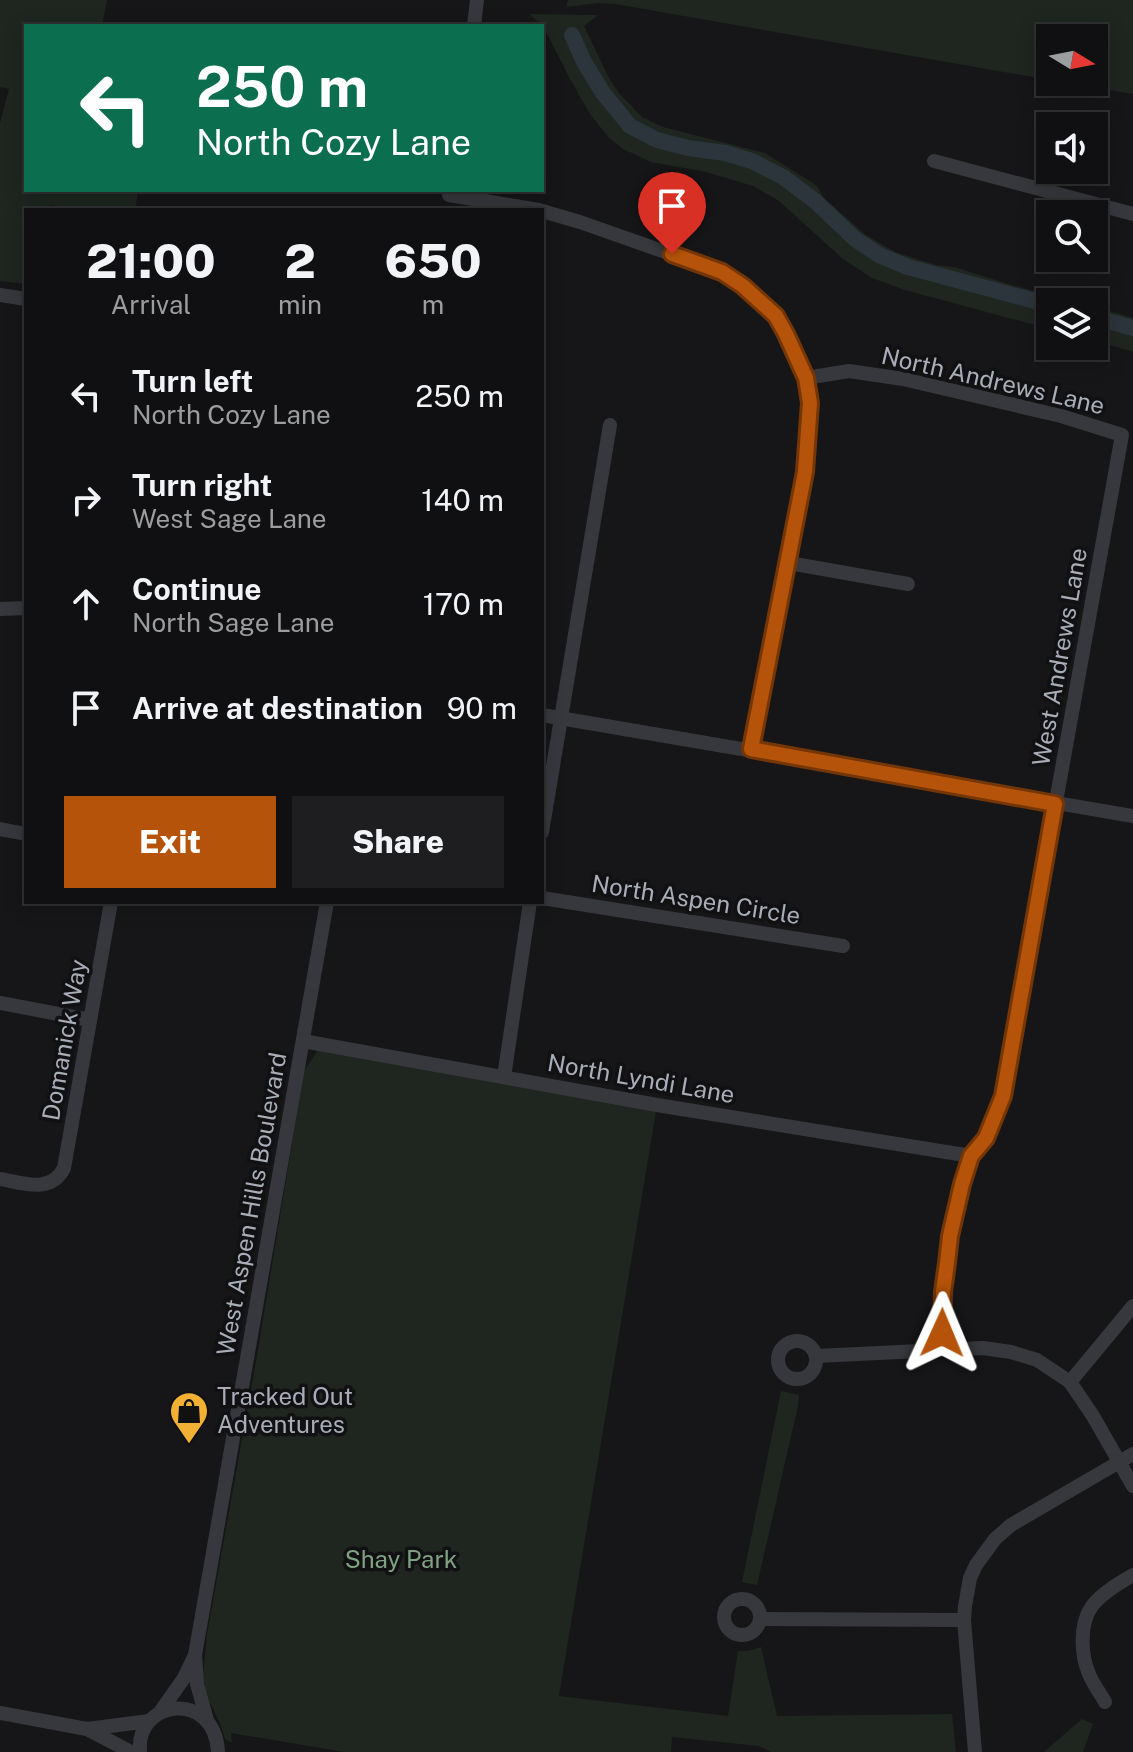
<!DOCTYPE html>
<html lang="en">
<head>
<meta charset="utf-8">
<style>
	body { margin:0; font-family:"Public Sans",sans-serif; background:#1e1e20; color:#f1f3f6; height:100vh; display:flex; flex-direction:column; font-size:30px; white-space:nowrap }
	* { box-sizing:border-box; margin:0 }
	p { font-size:26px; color:#9c9d9f }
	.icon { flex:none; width:44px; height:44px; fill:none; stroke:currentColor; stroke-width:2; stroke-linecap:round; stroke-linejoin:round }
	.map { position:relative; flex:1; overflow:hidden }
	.sheet { position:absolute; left:24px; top:208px; width:520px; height:696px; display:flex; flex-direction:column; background:#101012; border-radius:0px; box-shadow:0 4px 20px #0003,0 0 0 2px #303032 }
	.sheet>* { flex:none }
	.guide { position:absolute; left:24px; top:24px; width:520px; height:168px; border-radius:0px; box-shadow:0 4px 20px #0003,0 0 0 2px #303032; background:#0b6e4f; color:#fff; overflow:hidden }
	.needle { width:52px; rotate:100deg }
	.buttons { position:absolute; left:1036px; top:24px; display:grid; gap:16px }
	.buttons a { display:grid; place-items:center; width:72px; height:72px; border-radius:0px; background:#101012; box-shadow:0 4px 20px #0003,0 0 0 2px #303032; font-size:40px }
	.pin { position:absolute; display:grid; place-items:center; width:68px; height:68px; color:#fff; margin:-82px -34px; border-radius:50% 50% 50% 0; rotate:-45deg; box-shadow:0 0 8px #0007 }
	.pin .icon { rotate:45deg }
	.me { position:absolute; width:88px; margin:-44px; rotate:1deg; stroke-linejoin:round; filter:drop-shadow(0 0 6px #0008) }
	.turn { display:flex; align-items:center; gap:28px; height:168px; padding:0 40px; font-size:36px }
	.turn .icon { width:104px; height:104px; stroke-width:2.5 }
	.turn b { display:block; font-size:56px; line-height:68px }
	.eta { display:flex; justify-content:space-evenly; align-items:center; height:136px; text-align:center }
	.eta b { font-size:48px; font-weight:800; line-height:56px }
	.cta { display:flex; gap:16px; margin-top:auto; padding:16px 40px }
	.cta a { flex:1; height:92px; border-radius:0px; background:#b45309; color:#fff; font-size:32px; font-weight:800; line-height:92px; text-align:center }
	.cta a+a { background:#1e1e20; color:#f1f3f6 }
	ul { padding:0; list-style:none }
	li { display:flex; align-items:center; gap:24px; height:104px; padding:0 40px }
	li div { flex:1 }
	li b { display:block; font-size:30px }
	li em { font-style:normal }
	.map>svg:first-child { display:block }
	.green { fill:#1e261f }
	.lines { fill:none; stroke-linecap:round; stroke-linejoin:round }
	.canal { stroke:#2c353c; stroke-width:16 }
	.minor { stroke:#37383d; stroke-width:14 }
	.route-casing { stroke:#753606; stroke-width:20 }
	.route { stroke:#b45309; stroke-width:14 }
	.labels { text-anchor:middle; stroke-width:7; stroke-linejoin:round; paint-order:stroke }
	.street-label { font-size:24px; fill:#a8adb8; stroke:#111113 }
	.poi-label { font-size:24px; fill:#a8adb8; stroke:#111113; text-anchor:start }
	.park-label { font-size:24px; fill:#7fa381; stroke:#111113 }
</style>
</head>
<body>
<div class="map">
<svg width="1133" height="1752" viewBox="0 0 1133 1752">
	<rect width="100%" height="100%" fill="#161618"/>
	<!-- green -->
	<g class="green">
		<polygon points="0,0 107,0 102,26 26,26 26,125 23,141 26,142 26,190 140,190 138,192 135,210 67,210 67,208 50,205 49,210 26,210 26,284 0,281 0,123 9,89 0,87"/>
		<polygon points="568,0 1133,0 1133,94 1059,82 1094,82 1094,38 1050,38 1050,80 615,4 598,3 566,7"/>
		<polygon points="529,14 598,15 584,26 609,78 618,92 642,117 663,127 765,153 816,185 825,199 866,235 895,252 936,265 954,267 1015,286 1078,302 1050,302 1050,329 905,290 872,278 843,259 779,201 753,186 706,172 651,162 623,149 609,138 590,114 570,79 543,26"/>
		<polygon points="1094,306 1133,318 1133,352 1094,340"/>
		<polygon points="322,1044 657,1105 559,1696 728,1716 738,1651 748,1651 761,1647 777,1716 952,1714 956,1752 771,1752 759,1746 672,1737 671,1752 344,1752 231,1733 232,1743 225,1739 220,1723 206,1695 203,1675 207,1634 257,1356 304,1071"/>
		<polygon points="781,1391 799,1395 798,1406 757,1585 742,1582"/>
		<polygon points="1082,1719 1093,1724 1083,1752 1044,1752"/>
	</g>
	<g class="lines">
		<!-- canal -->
		<g class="canal">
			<polyline points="572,35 584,62 603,93 630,126 657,140 688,148 725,153 752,161 783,177 815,201 855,239 879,255 908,267 1050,305"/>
			<polyline points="1094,317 1133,328"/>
		</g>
		<!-- minor -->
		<g class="minor">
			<polyline points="474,26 477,0"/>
			<polyline points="934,161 1133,214"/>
			<polyline points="449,195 539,210"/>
			<polyline points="542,211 580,222 722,272 743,286 776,316 786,334 806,378 810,403 805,472 789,563 751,749"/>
			<polyline points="0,295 26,299"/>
			<polyline points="806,378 849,371 903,379 1061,416 1122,435 1003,1096 986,1138 971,1156 962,1184 950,1236 943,1292 943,1350"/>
			<polyline points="789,563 908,584"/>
			<polyline points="0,609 26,608"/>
			<polyline points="542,715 1133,816"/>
			<polyline points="0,829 26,834"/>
			<polyline points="542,832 610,425"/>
			<polyline points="542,898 843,946"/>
			<polyline points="0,1003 90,1020"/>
			<polyline points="303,1041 657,1105 971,1156"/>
			<polyline points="504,1077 530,902"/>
			<path d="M0 1179C23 1183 51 1194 64 1168L111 902"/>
			<circle cx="797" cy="1360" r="19"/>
			<polyline points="816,1356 983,1348 1011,1352 1037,1360 1070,1382 1093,1416 1133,1486"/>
			<polyline points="1070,1382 1133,1306"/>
			<circle cx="742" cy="1617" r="18"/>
			<polyline points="761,1619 964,1620"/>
			<path d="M1105 1702C1100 1693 1093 1684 1089 1674 1081 1655 1079 1624 1092 1606 1102 1593 1119 1583 1133 1575"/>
			<polyline points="160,1712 184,1678 195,1655"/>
			<polyline points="0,1713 87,1729 131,1752"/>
			<polyline points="207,1720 197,1684 195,1655 327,902"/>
			<polyline points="87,1729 149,1721"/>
			<path d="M140 1752C135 1699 215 1689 218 1752"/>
			<polyline points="975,1752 964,1620 965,1606 970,1578 976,1565 995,1539 1011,1525 1133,1454"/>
		</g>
	</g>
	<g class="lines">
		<defs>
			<polyline id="route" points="672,254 722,272 743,286 776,316 786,334 806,378 810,403 805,472 751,749 1055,804 1003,1096 986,1138 971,1156 962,1184 950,1236 947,1263 943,1292 942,1333"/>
		</defs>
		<!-- route casing -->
		<use href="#route" class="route-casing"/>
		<!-- route -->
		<use href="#route" class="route"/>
	</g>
	<!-- icons -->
	<defs>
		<symbol id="shop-pin" viewBox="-11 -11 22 30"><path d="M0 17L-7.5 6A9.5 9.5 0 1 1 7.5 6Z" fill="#f2b134" stroke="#111113"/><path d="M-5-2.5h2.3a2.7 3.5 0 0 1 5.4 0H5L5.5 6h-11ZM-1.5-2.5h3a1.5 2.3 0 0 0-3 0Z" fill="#111"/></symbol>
	</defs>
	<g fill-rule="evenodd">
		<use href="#shop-pin" x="167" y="1389" width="44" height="60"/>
	</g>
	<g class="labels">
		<!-- street labels -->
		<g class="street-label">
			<text transform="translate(993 381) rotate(13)" y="8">North Andrews Lane</text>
			<text transform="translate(1060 657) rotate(-80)" y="8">West Andrews Lane</text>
			<text transform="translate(696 900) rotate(9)" y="8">North Aspen Circle</text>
			<text transform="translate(65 1040) rotate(-80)" y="8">Domanick Way</text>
			<text transform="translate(641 1079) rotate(10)" y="8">North Lyndi Lane</text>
			<text transform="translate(252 1204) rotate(-80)" y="8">West Aspen Hills Boulevard</text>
		</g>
		<!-- poi labels -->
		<g class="poi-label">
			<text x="217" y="1405">Tracked Out<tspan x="217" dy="28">Adventures</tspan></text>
		</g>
		<!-- park labels -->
		<g class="park-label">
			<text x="401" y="1568">Shay Park</text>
		</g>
	</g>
</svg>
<div class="buttons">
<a><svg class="needle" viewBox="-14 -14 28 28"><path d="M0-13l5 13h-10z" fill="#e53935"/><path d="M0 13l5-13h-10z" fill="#9c9d9f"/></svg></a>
<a><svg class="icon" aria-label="sound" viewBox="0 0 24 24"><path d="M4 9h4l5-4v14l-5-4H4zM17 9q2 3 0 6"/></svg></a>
<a><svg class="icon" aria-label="search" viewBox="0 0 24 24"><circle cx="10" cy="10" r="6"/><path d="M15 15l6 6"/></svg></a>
<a><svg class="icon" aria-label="layers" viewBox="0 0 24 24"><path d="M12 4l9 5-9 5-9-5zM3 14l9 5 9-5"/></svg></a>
</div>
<div class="pin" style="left:672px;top:254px;background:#d93025"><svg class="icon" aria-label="arrive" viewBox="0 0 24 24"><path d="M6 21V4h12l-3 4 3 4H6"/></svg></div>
<svg class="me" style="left:942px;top:1333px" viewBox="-20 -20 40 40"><path d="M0-17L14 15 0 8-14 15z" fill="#b45309" stroke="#fff" stroke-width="4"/></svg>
<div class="guide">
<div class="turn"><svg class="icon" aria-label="left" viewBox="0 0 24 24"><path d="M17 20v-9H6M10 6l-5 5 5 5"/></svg><div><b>250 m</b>North Cozy Lane</div></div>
</div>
<section class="sheet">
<div class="eta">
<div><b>21:00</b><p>Arrival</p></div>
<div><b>2</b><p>min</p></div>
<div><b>650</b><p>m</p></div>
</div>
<ul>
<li><svg class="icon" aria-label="left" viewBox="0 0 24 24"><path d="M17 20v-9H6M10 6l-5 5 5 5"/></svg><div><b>Turn left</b><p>North Cozy Lane</p></div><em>250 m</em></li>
<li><svg class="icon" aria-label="right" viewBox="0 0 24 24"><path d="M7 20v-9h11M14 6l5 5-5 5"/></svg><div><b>Turn right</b><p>West Sage Lane</p></div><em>140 m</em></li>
<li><svg class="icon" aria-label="ahead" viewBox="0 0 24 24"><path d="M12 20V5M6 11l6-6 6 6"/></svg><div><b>Continue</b><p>North Sage Lane</p></div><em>170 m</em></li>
<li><svg class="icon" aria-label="arrive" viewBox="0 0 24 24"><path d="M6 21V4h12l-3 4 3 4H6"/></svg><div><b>Arrive at destination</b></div><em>90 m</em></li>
</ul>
<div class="cta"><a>Exit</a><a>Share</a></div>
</section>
</div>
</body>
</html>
